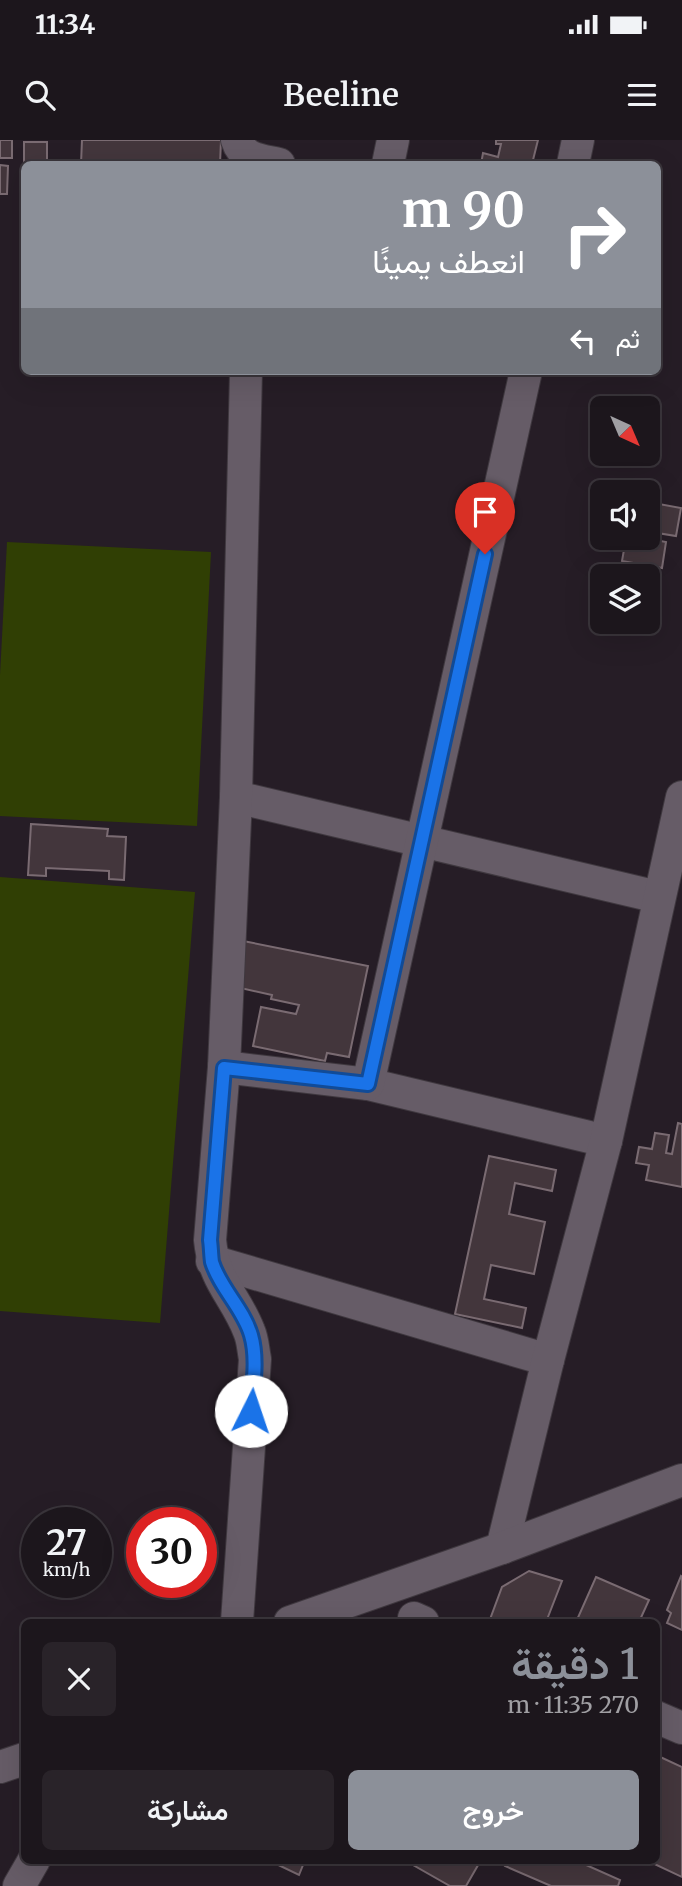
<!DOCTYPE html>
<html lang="ar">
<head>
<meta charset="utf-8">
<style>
	body { margin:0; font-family:Merriweather,Vazirmatn,serif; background:#292329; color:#f1f3f6; direction:rtl; height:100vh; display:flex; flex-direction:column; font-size:26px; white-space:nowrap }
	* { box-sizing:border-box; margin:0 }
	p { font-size:23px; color:#a09fa3 }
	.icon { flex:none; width:38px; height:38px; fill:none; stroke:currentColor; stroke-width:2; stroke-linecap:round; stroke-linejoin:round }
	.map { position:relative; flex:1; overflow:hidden; direction:ltr }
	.side { position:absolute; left:21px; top:1479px; width:639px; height:245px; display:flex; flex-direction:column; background:#1c161c; border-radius:10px; box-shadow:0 7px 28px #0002,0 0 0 2px #3a353b; direction:rtl }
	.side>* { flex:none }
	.hud { position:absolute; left:21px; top:21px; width:640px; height:214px; border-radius:10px; box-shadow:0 7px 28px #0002,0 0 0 2px #3a353b; direction:rtl; background:#8c9099; color:#fff; overflow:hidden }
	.needle { width:46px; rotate:136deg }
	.controls { position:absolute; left:590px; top:256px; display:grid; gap:14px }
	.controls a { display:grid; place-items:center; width:70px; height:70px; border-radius:10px; background:#1c161c; box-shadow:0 7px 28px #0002,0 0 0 2px #3a353b; font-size:35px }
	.speed { position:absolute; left:21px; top:1367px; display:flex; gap:14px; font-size:35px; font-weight:700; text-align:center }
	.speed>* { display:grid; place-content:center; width:91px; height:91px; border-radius:50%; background:#1c161c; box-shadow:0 7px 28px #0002,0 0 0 2px #3a353b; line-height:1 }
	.speed small { font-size:18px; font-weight:400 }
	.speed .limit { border:10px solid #d22; background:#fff; color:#111 }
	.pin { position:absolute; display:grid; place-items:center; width:60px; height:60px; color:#fff; margin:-72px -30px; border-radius:50% 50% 50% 0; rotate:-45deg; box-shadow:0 0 7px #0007 }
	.pin .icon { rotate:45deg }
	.me { position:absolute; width:77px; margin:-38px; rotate:4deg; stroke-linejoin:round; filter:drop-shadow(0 0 5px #0008) }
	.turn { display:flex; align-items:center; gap:24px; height:147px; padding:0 21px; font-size:32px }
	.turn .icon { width:91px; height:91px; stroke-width:2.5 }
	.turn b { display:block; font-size:49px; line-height:60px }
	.then { display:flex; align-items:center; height:66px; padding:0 21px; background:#0003; gap:14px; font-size:26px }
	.round { display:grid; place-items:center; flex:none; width:74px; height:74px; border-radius:10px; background:#292329 }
	.overview { display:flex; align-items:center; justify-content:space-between; height:119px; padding:0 21px }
	h1 { font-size:42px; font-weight:600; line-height:52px; color:#8c9099 }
	.primary-button { display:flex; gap:14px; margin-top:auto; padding:14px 21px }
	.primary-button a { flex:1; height:80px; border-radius:10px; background:#8c9099; color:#fff; font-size:28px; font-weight:600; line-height:80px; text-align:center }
	.primary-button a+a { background:#292329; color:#f1f3f6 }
	.status { display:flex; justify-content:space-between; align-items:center; height:49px; padding:0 35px; background:#1c161c; direction:ltr }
	.status svg { height:19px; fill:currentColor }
	header { display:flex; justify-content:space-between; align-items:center; height:91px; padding:0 21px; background:#1c161c; font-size:32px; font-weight:600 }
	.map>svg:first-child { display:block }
	.pitch { fill:#303f04 }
	.building { fill:#43363c; stroke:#7a6b72; stroke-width:2 }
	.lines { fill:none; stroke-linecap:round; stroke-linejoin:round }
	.minor-casing { stroke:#3f383f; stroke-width:34 }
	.minor { stroke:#665c67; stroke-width:32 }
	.route-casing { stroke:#114b97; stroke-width:18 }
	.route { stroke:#1a73e8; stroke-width:12 }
</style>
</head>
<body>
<div class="status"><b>11:34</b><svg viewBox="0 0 49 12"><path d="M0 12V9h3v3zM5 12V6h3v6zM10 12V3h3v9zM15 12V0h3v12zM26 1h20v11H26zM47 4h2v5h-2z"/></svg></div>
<header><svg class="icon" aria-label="menu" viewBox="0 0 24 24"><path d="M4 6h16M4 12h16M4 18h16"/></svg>Beeline<svg class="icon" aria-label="search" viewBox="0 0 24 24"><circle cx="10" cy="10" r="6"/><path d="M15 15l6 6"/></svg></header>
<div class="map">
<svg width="682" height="1746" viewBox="0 0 682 1746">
	<rect width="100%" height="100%" fill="#261d26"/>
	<!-- pitch -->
	<g class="pitch">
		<polygon points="7,402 211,412 197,686 0,676 0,535"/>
		<polygon points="0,737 195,752 160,1183 0,1171"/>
	</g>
	<!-- building -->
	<g class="building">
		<rect x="0" y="0" width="12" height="18"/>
		<polygon points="82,0 221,0 220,24 81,24"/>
		<polygon points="496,0 538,0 532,24 481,24 483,13 498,17 501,4 496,4"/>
		<rect x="24" y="2" width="23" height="21"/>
		<polygon points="0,25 8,26 7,54 0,54"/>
		<polygon points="648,362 681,368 676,396 657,393 655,400 666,402 662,428 622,421 625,404 619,403 620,397 648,397"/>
		<polygon points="31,684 108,689 107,696 126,697 124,740 109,739 109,731 46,728 46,736 28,735"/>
		<polygon points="238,800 368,826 349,917 327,913 325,921 253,906 261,867 296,874 299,865 271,859 272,855 236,847"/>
		<polygon points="678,983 682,984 682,1047 646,1040 649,1025 636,1023 639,1007 652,1009 655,993 669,995 666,1013 672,1014"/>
		<polygon points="489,1016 556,1030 552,1051 515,1043 509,1074 545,1082 534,1134 491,1125 484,1159 526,1168 522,1188 455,1174"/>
		<polygon points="529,1431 562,1441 546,1482 489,1482 502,1447"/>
		<polygon points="681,1436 682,1437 682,1490 667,1483 671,1473 667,1470"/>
		<polygon points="596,1437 649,1460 639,1482 576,1482"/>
		<polygon points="656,1615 682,1627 682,1737 646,1720 656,1720"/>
		<polygon points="268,1720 305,1720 299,1735"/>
		<polygon points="481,1720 466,1746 450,1746 406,1721"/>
		<polygon points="507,1720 575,1720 620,1740 618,1746 551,1746 505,1726"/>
	</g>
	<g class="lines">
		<defs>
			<g id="minor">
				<path d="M237 0C243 20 262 20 279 24"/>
				<polyline points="388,24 393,0"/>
				<polyline points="573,24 578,0"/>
				<polyline points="236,657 658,757"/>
				<polyline points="224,927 368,944 606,1001"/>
				<polyline points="368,944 526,231"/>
				<polyline points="212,1121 548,1220"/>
				<polyline points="502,1408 548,1220 606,1001 682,657"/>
				<polyline points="414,1478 423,1482"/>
				<path d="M237 1482 255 1219C253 1209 253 1200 249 1191 235 1155 214 1142 210 1100L224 927 236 657 246 231"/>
				<polyline points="290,1482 502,1408 682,1340"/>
				<polyline points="656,1577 682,1588"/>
				<polyline points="0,1627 24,1619"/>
				<polyline points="19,1746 34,1720"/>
			</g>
		</defs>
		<!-- minor casing -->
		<use href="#minor" class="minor-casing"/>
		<!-- minor -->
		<use href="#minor" class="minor"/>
	</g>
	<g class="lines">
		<defs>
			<path id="route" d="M251 1271C253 1246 258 1219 251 1195 243 1168 220 1148 212 1122 211 1115 211 1107 210 1100L224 928 368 944 485 414"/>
		</defs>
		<!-- route casing -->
		<use href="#route" class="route-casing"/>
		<!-- route -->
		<use href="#route" class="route"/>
	</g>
</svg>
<div class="controls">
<a><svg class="needle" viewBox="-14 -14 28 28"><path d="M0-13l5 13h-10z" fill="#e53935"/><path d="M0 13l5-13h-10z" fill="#a09fa3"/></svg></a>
<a><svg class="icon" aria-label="sound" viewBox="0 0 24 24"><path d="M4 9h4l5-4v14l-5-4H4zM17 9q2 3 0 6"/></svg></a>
<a><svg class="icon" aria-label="layers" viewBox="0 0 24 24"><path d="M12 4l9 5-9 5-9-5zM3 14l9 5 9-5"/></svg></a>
</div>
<div class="speed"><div>27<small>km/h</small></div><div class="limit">30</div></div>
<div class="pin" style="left:485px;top:414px;background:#d93025"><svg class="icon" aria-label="arrive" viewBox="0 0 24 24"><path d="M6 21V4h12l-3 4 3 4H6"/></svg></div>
<svg class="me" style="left:251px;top:1271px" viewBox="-20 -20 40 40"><circle r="19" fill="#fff"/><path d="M0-13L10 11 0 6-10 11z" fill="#1a73e8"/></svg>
<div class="hud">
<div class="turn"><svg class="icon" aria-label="right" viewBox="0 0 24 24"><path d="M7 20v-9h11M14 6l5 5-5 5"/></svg><div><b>90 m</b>انعطف يمينًا</div></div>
<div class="then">ثم<svg class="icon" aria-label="left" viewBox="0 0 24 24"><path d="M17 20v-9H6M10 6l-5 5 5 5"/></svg></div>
</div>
<section class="side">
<div class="overview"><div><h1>1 دقيقة</h1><p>270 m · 11:35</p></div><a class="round"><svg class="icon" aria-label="close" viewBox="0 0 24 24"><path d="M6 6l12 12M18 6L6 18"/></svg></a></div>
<div class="primary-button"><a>خروج</a><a>مشاركة</a></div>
</section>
</div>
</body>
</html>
